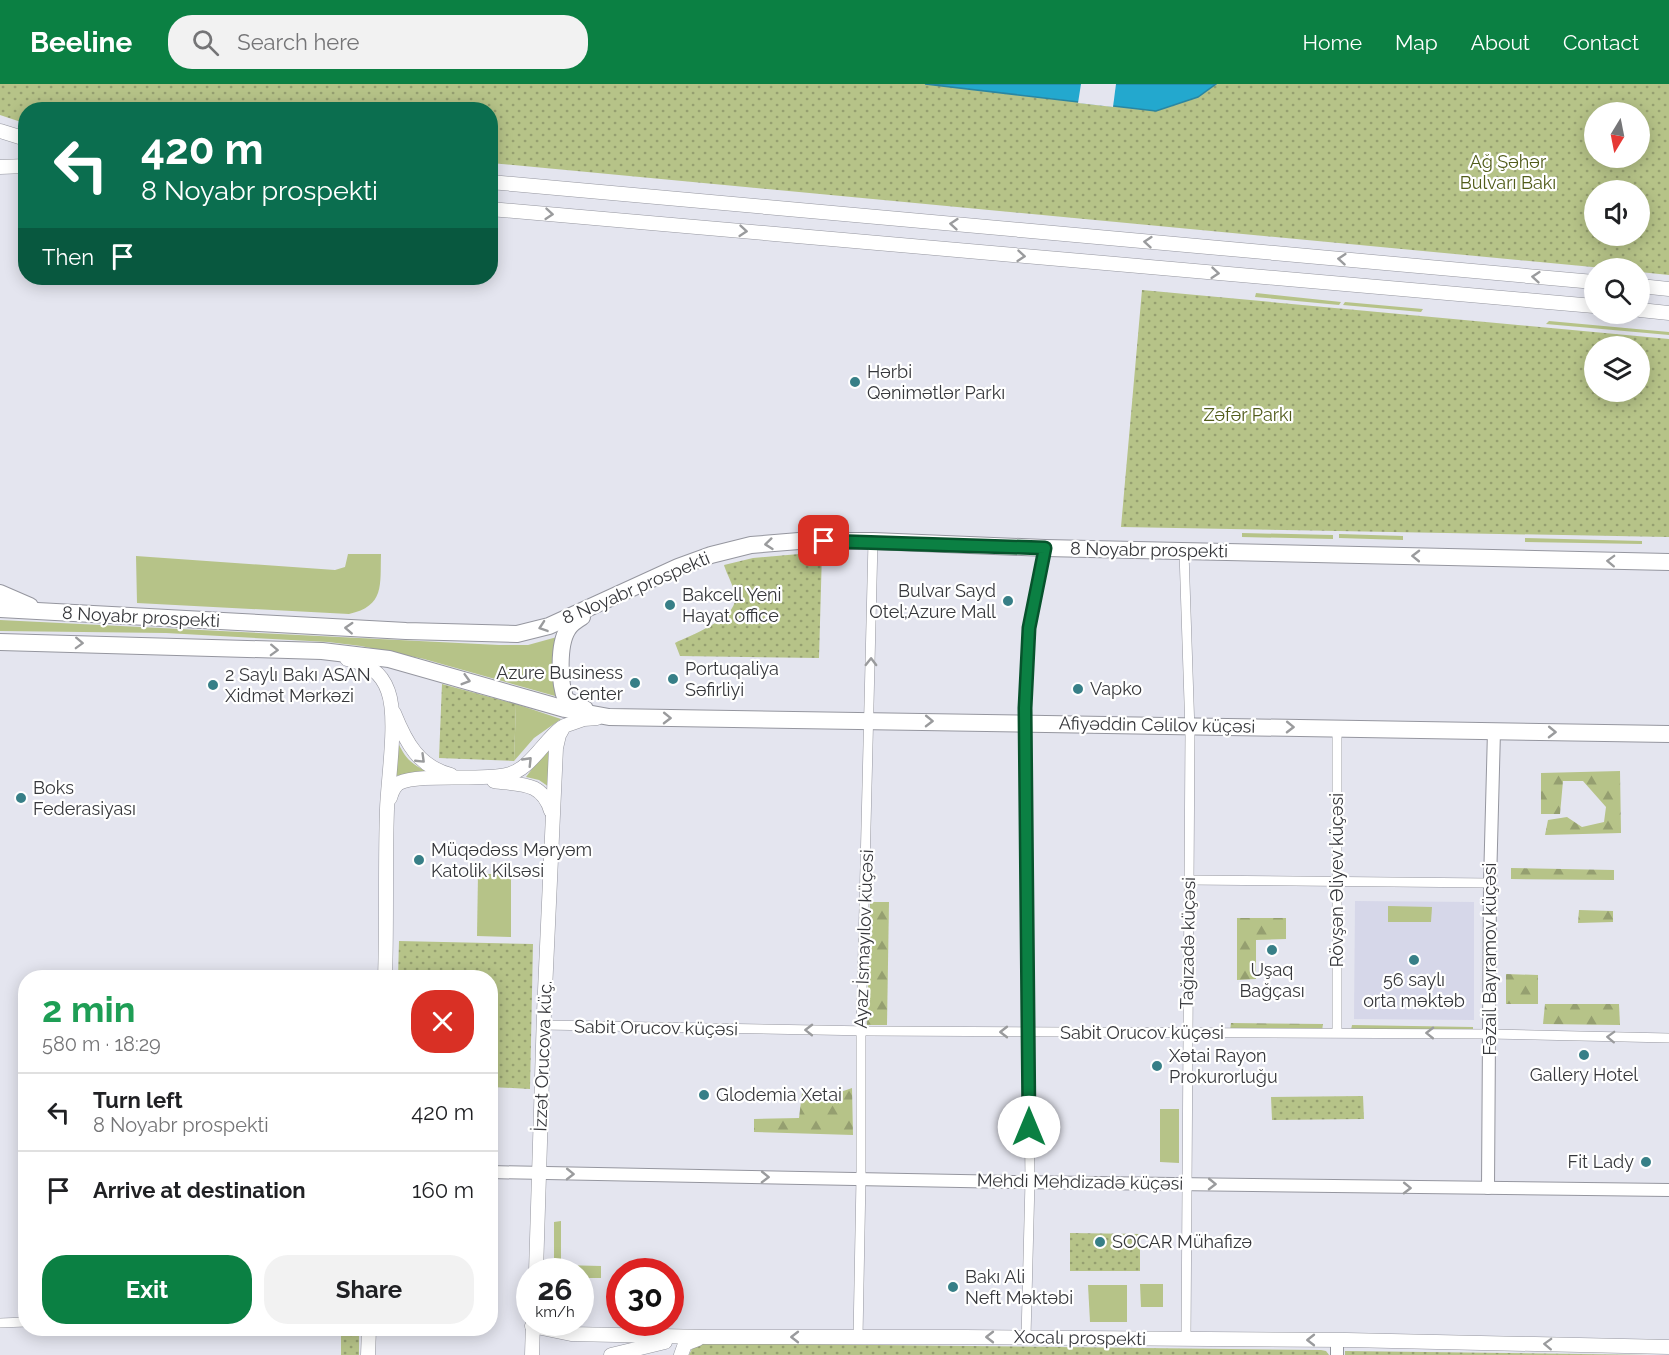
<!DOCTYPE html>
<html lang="en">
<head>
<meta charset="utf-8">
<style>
	body { margin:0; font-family:Raleway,sans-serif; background:#f2f2f2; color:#202124; height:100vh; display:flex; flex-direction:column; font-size:22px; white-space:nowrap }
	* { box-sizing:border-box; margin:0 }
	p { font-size:20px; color:#757577 }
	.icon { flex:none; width:33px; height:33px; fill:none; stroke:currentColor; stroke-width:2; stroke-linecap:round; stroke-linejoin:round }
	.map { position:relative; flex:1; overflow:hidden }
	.drawer { position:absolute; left:18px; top:886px; width:480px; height:366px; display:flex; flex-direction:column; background:#fff; border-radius:24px; box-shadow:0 3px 15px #0003 }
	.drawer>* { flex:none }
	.banner { position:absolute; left:18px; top:18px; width:480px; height:183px; border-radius:24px; box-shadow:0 3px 15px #0003; background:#0b6e4f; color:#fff; overflow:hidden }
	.needle { width:39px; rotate:190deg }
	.buttons { position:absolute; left:1584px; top:18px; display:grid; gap:12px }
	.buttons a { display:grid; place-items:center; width:66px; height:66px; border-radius:50%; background:#fff; box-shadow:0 3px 15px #0003; font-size:30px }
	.speed { position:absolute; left:516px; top:1174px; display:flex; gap:12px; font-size:30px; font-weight:700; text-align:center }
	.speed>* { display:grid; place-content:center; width:78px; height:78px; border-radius:50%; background:#fff; box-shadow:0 3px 15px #0003; line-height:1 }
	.speed small { font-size:15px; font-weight:400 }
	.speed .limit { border:9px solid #d22; background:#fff; color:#111 }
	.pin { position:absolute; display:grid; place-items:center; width:51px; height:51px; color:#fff; margin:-26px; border-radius:12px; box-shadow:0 3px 9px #0006 }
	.me { position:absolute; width:66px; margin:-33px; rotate:0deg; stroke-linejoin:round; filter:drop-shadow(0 0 4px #0008) }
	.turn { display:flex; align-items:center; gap:21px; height:126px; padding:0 24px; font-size:27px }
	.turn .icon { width:78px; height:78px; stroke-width:2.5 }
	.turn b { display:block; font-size:42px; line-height:51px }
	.then { display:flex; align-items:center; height:57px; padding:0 24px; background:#0003; gap:12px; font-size:22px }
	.round { display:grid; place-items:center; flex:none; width:63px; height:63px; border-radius:24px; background:#f2f2f2 }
	.summary { display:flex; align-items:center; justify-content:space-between; height:102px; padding:0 24px }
	h1 { font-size:36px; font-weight:700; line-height:45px; color:#1e9e55 }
	.cta { display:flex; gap:12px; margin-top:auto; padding:12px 24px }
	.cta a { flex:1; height:69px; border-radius:24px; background:#0b8043; color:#fff; font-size:24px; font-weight:700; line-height:69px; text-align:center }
	.cta a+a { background:#f2f2f2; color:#202124 }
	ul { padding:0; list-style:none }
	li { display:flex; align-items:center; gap:18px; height:78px; padding:0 24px; border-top:2px solid #e0e0e0 }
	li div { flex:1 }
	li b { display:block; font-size:22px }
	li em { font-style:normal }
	header { display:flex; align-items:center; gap:36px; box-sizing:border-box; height:84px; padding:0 30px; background:#0b8043; color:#fff }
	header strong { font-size:28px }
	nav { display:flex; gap:33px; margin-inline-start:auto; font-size:21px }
	.search { width:420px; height:54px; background:#f2f2f2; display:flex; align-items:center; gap:15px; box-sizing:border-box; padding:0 21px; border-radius:24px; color:#757577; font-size:22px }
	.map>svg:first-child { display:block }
	.built { fill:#d6d7e9 }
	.green { fill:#b6c388 }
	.forest { fill:url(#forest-firs) }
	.park { fill:url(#park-dots); fill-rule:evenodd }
	.water { fill:#23a8ce; stroke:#2986a2; stroke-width:1.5 }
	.pier { fill:#e4e5ef }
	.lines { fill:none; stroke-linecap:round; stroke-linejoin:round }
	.minor-casing { stroke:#95969f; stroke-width:10 }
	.tertiary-casing { stroke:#95969f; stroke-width:14 }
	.secondary-casing { stroke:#95969f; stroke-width:15 }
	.trunk-casing { stroke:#95969f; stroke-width:18 }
	.minor { stroke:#fff; stroke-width:9 }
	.tertiary { stroke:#fff; stroke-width:12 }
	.secondary { stroke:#fff; stroke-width:14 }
	.trunk { stroke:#fff; stroke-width:16 }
	.oneway { stroke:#9a9b9d }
	.route-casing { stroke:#07532c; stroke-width:15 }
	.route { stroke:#0b8043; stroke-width:10 }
	.poi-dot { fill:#377f87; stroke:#fff; stroke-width:2 }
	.labels { text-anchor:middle; stroke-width:4.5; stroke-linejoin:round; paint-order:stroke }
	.park-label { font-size:18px; fill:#515c1a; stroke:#fff }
	.poi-label { font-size:18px; fill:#36373b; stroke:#fff; text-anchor:start }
	.street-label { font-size:18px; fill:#36373b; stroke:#fff }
</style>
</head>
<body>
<header>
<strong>Beeline</strong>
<div class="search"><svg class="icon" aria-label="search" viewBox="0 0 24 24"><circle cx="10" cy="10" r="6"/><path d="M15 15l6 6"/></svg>Search here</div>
<nav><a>Home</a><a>Map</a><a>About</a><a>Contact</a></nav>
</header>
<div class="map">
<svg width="1669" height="1271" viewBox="0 0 1669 1271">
	<defs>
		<pattern id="forest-firs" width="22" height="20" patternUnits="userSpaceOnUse" patternTransform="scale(1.5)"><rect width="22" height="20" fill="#b6c388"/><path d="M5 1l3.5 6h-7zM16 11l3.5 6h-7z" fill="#959f70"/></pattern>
		<pattern id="park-dots" width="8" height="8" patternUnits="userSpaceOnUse" patternTransform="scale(1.5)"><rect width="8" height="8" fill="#b6c388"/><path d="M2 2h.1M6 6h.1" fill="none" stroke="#959f70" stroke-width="1.8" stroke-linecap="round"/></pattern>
	</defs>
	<rect width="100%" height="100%" fill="#e4e5ef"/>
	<!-- built -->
	<polygon class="built" points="1355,817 1474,818 1474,936 1354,935"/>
	<!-- green -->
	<g class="green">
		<polygon points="1256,209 1341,218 1339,221 1255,213"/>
		<polygon points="1345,218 1423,225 1421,228 1343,221"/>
		<polygon points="1549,237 1669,248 1669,251 1546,240"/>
		<polygon points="1242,449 1333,451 1333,455 1242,453"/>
		<polygon points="1339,450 1403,452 1403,456 1339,454"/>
		<polygon points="1525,454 1642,457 1642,460 1525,458"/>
		<path d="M348 470H381C380 501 385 522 349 530L137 519 136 472 335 486 345 483Z"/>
		<polygon points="0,536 499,561 528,561 557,553 555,612 424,575 361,562 328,558 166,549 0,547"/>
		<polygon points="516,620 561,635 534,654 514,677"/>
		<path d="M396 655C405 673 408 678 426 687L395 692Z"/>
		<polygon points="550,661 549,703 539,696 526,693"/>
		<polygon points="478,790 511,790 511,853 477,852"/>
		<polygon points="1388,822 1432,823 1431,838 1388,838"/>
		<polygon points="1160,1025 1179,1025 1179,1079 1160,1078"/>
		<polygon points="561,1137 561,1181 601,1182 601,1194 581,1194 580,1188 554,1188 554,1138"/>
		<polygon points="1140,1200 1163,1200 1163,1223 1141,1223"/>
		<polygon points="1088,1201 1127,1201 1127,1238 1090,1238"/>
	</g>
	<!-- forest -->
	<g class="forest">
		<polygon points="1620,687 1621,749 1545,751 1548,736 1567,733 1582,743 1604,738 1606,723 1583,697 1563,697 1560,730 1541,730 1541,689"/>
		<polygon points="1511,784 1614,786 1614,796 1511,795"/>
		<polygon points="870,818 889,818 887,941 867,941"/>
		<polygon points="1579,826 1613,827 1613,838 1578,839"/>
		<polygon points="1237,834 1286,834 1286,855 1256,856 1256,895 1237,896"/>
		<polygon points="1506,890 1538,891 1538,920 1506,920"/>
		<polygon points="1545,920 1619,920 1620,941 1543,940"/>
		<polygon points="1231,939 1323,940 1322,947 1230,947"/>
		<polygon points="1352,941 1473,943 1473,948 1351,946"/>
		<polygon points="852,1004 853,1051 754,1048 754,1035 799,1034 802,1009 832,1011"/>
	</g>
	<!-- park -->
	<g class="park">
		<path d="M0 0H925L1156 27 1198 13 1216 0H1669V191L1640 188V184H1603L491 79 490 26H26L25 39H24L0 31ZM1594 28H1640V74H1594ZM1594 106H1640V152H1594Z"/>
		<path d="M1142 206 1669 255V453L1121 443ZM1640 262V308H1594V262Z"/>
		<path d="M822 468 819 574 680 572 675 559C691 551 739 534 735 512 734 502 727 491 724 481L753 474Z"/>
		<polygon points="442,600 516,620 514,677 439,674"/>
		<polygon points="399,857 533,860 530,1005 491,1003 490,894 398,894"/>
		<polygon points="1363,1012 1364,1035 1272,1036 1271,1013"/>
		<polygon points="1070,1149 1140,1150 1140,1187 1070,1187"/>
		<rect x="341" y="1245" width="18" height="26"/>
		<polygon points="699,1259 1321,1266 1326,1267 1329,1271 689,1271 693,1263"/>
		<polygon points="1345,1267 1653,1271 1345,1271"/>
	</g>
	<!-- water -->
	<polygon class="water" points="925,0 1216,0 1198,13 1156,27"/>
	<!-- pier -->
	<polygon class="pier" points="1081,0 1116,0 1113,23 1078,19"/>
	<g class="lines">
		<defs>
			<g id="minor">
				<polyline points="1184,468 1190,648 1186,1256"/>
				<polyline points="1189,796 1490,799"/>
				<polyline points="544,941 870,947 1489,950 1669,954"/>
				<polyline points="1337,948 1337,643"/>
				<polyline points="0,1239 26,1238"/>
				<polyline points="858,1253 861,1094 861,947 873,457"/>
				<polyline points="1026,1253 1030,1097 1025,624 1029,544 1045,464"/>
			</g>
			<g id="tertiary">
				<polyline points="490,1088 1013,1098 1669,1106"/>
				<polyline points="1488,1104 1490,799 1494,647"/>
				<polyline points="1337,1256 1337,1271"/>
			</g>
			<g id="secondary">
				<polyline points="0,47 26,55"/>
				<polyline points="0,83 26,82"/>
				<polyline points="490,98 1594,198"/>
				<polyline points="490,125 1594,222"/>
				<polyline points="1640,202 1669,205"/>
				<polyline points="1640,226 1669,229"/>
				<path d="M347 575C367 580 381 587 388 607 398 634 388 694 387 725 385 781 387 838 385 894"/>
				<path d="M394 629C406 659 419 683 451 691"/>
				<path d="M494 697C520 701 542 697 551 727"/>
				<path d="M390 714C392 708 393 703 399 699 420 689 478 697 506 691 529 687 543 658 561 644"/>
				<polyline points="536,1188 544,929 556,664 559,651 564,642 584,635 597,634"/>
				<polyline points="532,1242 571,1250 706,1253 965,1253 1347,1256 1669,1263"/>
				<polyline points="368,1271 369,1245"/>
				<polyline points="532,1271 533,1239"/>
				<polyline points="611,1271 665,1258"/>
				<polyline points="681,1271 685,1260 698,1255"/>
			</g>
			<g id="trunk">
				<polyline points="0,509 30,522"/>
				<polyline points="0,525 406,547 517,550 549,542 678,483 711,471 751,461 799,457 873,457 1045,464 1669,478"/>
				<path d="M582 533C577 536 571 540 568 545 558 560 559 600 566 616L585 625"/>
				<polyline points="0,558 322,567 389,575 565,625 609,633 1669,650"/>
			</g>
		</defs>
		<!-- minor casing -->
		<use href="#minor" class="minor-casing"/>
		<!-- tertiary casing -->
		<use href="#tertiary" class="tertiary-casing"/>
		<!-- secondary casing -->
		<use href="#secondary" class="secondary-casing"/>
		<!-- trunk casing -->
		<use href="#trunk" class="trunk-casing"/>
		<!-- minor -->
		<use href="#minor" class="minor"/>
		<!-- tertiary -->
		<use href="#tertiary" class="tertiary"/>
		<!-- secondary -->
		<use href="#secondary" class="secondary"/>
		<!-- trunk -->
		<use href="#trunk" class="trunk"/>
	</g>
	<!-- one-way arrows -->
	<defs><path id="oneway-chevron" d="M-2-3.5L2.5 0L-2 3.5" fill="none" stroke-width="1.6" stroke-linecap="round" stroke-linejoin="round" transform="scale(1.5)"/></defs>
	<g class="oneway">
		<use href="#oneway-chevron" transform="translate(549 130) rotate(5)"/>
		<use href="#oneway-chevron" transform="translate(954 140) rotate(-175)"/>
		<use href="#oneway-chevron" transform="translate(743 147) rotate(5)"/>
		<use href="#oneway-chevron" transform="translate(1148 158) rotate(-175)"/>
		<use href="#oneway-chevron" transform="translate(1021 172) rotate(5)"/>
		<use href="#oneway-chevron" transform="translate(1342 175) rotate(-175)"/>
		<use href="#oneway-chevron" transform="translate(1215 189) rotate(5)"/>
		<use href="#oneway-chevron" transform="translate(1536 193) rotate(-175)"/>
		<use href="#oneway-chevron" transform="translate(769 460) rotate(174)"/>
		<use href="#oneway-chevron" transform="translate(1416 472) rotate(-179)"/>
		<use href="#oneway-chevron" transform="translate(1611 477) rotate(-178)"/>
		<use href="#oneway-chevron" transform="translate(543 543) rotate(161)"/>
		<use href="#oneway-chevron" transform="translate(349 544) rotate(-177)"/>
		<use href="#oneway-chevron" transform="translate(79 559) rotate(2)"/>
		<use href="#oneway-chevron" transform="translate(274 566) rotate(2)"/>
		<use href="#oneway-chevron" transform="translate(871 578) rotate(-89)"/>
		<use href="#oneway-chevron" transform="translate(466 596) rotate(16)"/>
		<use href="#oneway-chevron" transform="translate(667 634) rotate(1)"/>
		<use href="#oneway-chevron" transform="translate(929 637) rotate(1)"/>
		<use href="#oneway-chevron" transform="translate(1290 643) rotate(1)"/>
		<use href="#oneway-chevron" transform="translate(1552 648) rotate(1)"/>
		<use href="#oneway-chevron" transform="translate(421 675) rotate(44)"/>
		<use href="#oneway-chevron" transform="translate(528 677) rotate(-46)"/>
		<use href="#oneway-chevron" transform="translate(809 946) rotate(-179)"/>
		<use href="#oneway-chevron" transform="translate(1004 948) rotate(-180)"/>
		<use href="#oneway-chevron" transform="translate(1430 949) rotate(-179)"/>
		<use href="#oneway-chevron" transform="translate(1611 953) rotate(-178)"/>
		<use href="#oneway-chevron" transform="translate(570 1090) rotate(1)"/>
		<use href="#oneway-chevron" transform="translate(765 1093) rotate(1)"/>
		<use href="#oneway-chevron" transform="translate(1212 1100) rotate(1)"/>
		<use href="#oneway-chevron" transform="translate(1407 1104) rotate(1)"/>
		<use href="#oneway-chevron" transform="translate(795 1253) rotate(180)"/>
		<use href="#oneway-chevron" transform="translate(990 1253) rotate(-180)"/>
		<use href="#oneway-chevron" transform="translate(1311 1256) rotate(-180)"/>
		<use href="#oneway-chevron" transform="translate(1548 1260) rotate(-178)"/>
	</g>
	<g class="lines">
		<defs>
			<polyline id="route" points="824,457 1045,464 1029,544 1025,624 1029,1043"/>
		</defs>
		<!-- route casing -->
		<use href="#route" class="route-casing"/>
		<!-- route -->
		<use href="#route" class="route"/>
	</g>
	<!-- markers -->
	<g class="poi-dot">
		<circle cx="855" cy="298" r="6"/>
		<circle cx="1008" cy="517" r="6"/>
		<circle cx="670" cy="521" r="6"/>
		<circle cx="673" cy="595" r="6"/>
		<circle cx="635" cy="599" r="6"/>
		<circle cx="213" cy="601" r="6"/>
		<circle cx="1078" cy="605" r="6"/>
		<circle cx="21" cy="714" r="6"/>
		<circle cx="419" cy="776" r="6"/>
		<circle cx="1272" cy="866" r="6"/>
		<circle cx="1414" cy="876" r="6"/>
		<circle cx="1584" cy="971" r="6"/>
		<circle cx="1157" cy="982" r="6"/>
		<circle cx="704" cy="1011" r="6"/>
		<circle cx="1646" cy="1078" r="6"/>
		<circle cx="1100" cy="1158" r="6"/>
		<circle cx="953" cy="1203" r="6"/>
	</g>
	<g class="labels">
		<!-- park labels -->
		<g class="park-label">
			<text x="1508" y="84">Ağ Şəhər<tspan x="1508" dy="21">Bulvarı Bakı</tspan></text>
			<text x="1248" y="337">Zəfər Parkı</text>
		</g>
		<!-- poi labels -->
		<g class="poi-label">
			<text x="867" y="294">Hərbi<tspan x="867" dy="21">Qənimətlər Parkı</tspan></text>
			<text x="996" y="513" text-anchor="end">Bulvar Sayd<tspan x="996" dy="21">Otel;Azure Mall</tspan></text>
			<text x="682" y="517">Bakcell Yeni<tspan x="682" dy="21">Hayat office</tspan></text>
			<text x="685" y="591">Portuqaliya<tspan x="685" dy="21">Səfirliyi</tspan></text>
			<text x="623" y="595" text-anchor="end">Azure Business<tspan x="623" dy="21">Center</tspan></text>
			<text x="225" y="597">2 Saylı Bakı ASAN<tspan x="225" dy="21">Xidmət Mərkəzi</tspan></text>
			<text x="1090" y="611">Vapko</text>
			<text x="33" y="710">Boks<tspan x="33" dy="21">Federasiyası</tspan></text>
			<text x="431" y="772">Müqədəss Məryəm<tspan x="431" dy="21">Katolik Kilsəsi</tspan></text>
			<text x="1272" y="892" text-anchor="middle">Uşaq<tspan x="1272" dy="21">Bağçası</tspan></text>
			<text x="1414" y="902" text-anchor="middle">56 saylı<tspan x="1414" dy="21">orta məktəb</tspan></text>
			<text x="1169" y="978">Xətai Rayon<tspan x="1169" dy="21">Prokurorluğu</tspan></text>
			<text x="1584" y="997" text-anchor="middle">Gallery Hotel</text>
			<text x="716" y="1017">Glodemia Xetai</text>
			<text x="1634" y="1084" text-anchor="end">Fit Lady</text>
			<text x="1112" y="1164">SOCAR Mühafizə</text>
			<text x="965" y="1199">Bakı Ali<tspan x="965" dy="21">Neft Məktəbi</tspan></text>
		</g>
		<!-- street labels -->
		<g class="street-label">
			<text transform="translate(1149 466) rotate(1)" y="6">8 Noyabr prospekti</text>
			<text transform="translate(636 504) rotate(-23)" y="6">8 Noyabr prospekti</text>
			<text transform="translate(141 533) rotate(3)" y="6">8 Noyabr prospekti</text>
			<text transform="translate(1157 641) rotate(1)" y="6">Afiyəddin Cəlilov küçəsi</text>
			<text transform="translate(1337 796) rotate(-90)" y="6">Rövşən Əliyev küçəsi</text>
			<text transform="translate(864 855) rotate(-88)" y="6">Ayaz İsmayılov küçəsi</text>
			<text transform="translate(1188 859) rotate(-89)" y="6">Tağızadə küçəsi</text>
			<text transform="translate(1490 875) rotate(-90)" y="6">Fəzail Bayramov küçəsi</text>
			<text transform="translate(656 944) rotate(1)" y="6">Sabit Orucov küçəsi</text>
			<text x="1142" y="955">Sabit Orucov küçəsi</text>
			<text transform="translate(543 972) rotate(-88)" y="6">İzzət Orucova küç.</text>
			<text transform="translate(1080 1098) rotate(1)" y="6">Mehdi Mehdizadə küçəsi</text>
			<text transform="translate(1080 1254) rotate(1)" y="6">Xocalı prospekti</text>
		</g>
	</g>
</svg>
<div class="buttons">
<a><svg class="needle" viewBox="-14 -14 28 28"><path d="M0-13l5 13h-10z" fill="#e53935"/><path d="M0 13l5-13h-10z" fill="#757577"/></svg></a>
<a><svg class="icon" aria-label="sound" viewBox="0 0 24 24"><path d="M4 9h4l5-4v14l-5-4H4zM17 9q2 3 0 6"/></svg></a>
<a><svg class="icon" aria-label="search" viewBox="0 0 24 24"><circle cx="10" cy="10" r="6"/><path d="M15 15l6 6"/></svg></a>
<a><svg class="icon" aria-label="layers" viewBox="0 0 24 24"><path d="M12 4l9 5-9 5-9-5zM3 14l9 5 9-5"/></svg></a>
</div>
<div class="speed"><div>26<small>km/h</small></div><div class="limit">30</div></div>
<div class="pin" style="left:824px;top:457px;background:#d93025"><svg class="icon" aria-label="arrive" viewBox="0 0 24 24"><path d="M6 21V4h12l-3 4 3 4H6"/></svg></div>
<svg class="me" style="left:1029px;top:1043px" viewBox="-20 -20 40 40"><circle r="19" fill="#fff"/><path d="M0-13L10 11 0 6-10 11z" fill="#0b8043"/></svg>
<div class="banner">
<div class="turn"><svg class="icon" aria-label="left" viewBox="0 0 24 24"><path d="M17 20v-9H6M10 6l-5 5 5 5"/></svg><div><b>420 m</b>8 Noyabr prospekti</div></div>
<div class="then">Then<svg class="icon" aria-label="arrive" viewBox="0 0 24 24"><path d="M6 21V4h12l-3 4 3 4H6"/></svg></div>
</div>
<section class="drawer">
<div class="summary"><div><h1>2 min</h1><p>580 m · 18:29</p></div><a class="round" style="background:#d93025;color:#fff"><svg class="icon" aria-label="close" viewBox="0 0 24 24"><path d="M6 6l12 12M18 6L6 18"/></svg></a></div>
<ul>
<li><svg class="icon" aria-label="left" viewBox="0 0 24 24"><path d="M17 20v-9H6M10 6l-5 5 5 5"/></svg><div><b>Turn left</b><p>8 Noyabr prospekti</p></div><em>420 m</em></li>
<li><svg class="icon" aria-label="arrive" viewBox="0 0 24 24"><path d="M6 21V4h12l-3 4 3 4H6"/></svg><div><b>Arrive at destination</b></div><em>160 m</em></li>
</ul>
<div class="cta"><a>Exit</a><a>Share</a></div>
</section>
</div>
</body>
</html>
